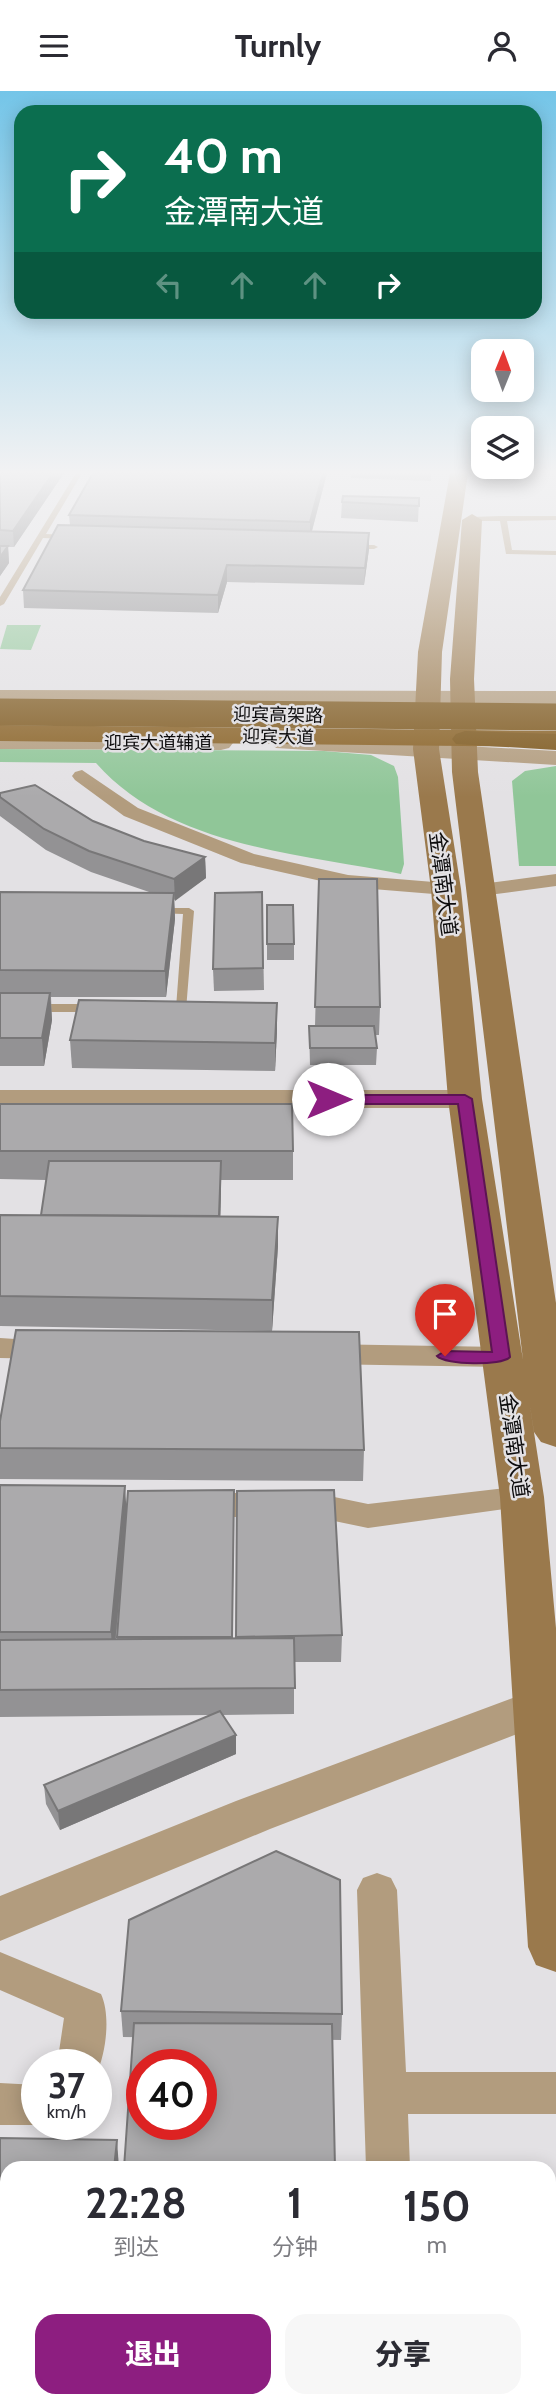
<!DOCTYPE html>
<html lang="zh">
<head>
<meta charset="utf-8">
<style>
	body { margin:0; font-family:Cabin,"Noto Sans SC",sans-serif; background:#f7f7f7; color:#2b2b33; height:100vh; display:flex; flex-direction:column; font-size:26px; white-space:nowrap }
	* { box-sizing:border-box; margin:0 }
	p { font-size:23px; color:#7c7c81 }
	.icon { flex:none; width:38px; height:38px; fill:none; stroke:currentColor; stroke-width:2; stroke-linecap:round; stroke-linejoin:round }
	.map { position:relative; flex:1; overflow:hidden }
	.sheet { position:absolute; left:0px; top:2070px; width:556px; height:247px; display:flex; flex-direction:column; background:#fff; border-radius:21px 21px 0 0; box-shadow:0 4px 18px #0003 }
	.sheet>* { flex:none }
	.top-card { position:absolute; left:14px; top:14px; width:528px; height:214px; border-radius:21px; box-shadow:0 4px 18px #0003; background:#0b6e4f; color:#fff; overflow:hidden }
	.needle { width:46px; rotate:1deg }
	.fabs { position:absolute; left:471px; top:248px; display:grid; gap:14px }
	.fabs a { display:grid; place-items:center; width:63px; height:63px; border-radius:14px; background:#fff; box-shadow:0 4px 18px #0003; font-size:35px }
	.speed { position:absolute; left:21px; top:1958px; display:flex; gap:14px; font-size:35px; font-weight:700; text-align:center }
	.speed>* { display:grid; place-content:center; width:91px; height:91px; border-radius:50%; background:#fff; box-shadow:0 4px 18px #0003; line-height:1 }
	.speed small { font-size:18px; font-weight:400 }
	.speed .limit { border:10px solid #d22; background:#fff; color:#111 }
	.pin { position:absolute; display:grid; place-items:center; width:60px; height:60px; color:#fff; margin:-72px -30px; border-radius:50% 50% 50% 0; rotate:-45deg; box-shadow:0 0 7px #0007 }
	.pin .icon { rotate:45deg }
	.me { position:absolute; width:77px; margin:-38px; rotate:90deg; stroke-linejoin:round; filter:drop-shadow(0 0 5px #0008) }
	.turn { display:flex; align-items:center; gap:24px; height:147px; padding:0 35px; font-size:32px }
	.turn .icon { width:91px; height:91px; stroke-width:2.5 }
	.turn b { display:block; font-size:49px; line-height:60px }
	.lanes { display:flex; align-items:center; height:66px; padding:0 35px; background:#0003; justify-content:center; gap:35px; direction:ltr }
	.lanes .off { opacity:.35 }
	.eta { display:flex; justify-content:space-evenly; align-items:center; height:119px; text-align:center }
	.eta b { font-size:42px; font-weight:800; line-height:49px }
	.action { display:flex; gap:14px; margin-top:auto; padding:14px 35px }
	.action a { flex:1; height:80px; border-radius:21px; background:#8d1e80; color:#fff; font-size:28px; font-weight:800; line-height:80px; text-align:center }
	.action a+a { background:#f7f7f7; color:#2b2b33 }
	header { display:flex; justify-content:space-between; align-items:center; height:91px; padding:0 35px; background:#fff; font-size:32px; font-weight:800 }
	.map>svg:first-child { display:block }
	.green { fill:#90c698 }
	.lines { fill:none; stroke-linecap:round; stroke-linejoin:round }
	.service { fill:#b29c7e; fill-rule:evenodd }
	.minor { fill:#b29c7e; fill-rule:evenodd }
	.tertiary { fill:#b29c7e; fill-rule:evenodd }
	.secondary { fill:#9a794c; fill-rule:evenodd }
	.primary { fill:#886023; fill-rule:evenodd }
	.trunk { fill:#7c561a; fill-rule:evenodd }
	.trunk-bridge { stroke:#7c561a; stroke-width:27 }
	.wall { fill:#939294; fill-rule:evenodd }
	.shaded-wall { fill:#787778 }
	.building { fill:#abaaac; stroke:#787778; stroke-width:2; fill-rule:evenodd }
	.route { fill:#8d1e80; stroke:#5c1453; stroke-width:2 }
	.labels { text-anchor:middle; stroke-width:5; stroke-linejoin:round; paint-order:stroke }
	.far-street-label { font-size:18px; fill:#0d0c0d; stroke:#e3e1e4 }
	.street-label { font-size:21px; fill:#0d0c0d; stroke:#e3e1e4 }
</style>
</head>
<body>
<header><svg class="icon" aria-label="menu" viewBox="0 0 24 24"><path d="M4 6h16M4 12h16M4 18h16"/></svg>Turnly<svg class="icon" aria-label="person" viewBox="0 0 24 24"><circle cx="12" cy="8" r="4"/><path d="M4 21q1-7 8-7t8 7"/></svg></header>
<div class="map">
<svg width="556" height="2316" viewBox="0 0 556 2316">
	<rect width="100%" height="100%" fill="#e3e1e4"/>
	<!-- green -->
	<g class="green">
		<polygon points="7,534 41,534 31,559 0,558"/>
		<path d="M0 658 324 660 371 664 394 675 398 686 404 773 401 783C298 762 170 756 96 672L0 671Z"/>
		<polygon points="556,675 556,775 519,775 512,690 525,680"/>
	</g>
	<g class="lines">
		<!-- service -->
		<g class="service">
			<polygon points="76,382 82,382 46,443 68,444 72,446 68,448 43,447 4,513 0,515 0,506"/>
			<polygon points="500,425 556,425 556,429 507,430 512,459 556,460 556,464 506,463 500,430 472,430 468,428 472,426"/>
			<polygon points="348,454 374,454 378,456 374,458 348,458"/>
			<polygon points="158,817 189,817 194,820 186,919 178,919 176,917 183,823 154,822 153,820"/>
			<polygon points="0,913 93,913 99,917 93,921 0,921"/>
		</g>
		<!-- minor -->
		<g class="minor">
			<polygon points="82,679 138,717 254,763 348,784 446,792 457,798 446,804 348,796 241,772 124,725 75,689 72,685 75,681"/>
			<polygon points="556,783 556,795 481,805 470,799 481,793"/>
			<polygon points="0,1247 61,1251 65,1258 61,1265 50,1268 0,1267"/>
			<polygon points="321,1253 501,1256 512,1259 516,1266 512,1273 501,1276 321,1273 310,1270 306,1263 310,1256"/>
			<polygon points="522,1395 534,1398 538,1406 534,1414 368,1437 315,1426 195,1426 183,1422 179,1414 183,1406 195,1402 315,1402 368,1413"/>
			<polygon points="377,1782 391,1787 397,1799 406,1981 556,1981 556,2023 408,2023 410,2077 366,2077 357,1799 363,1787"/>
			<path d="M0 1861 101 1903C111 1925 106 1962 96 1984V1974H57L64 1927 0 1899Z"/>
			<polygon points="0,1992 37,1994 37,2034 43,2034 0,2034"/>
			<polygon points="367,2310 417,2310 418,2316 368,2316"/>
		</g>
		<!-- tertiary -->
		<g class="tertiary">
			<polygon points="0,599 556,600 556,614 0,613"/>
			<polygon points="0,644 221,645 229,647 233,652 229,657 221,659 0,658"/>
			<polygon points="284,645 556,660 556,674 276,657 272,652 276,647"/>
			<polygon points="0,999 465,999 476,1001 481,1008 476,1015 465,1017 0,1017"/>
			<polygon points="556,1591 556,1628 270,1738 0,1850 0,1805 236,1710"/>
		</g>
		<!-- secondary -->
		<polygon class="secondary" points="450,382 468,382 442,561 439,658 461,798 482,1008 523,1269 452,681 450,588 462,429 472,423 482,429 474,588 478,681 556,1212 556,1356 541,1351 534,1341 527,1296 544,1406 556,1537 556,1881 536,1874 528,1856 500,1406 448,1008 431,798 413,658 418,561"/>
		<!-- primary -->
		<polygon class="primary" points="0,634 556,640 556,656 0,650"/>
		<!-- trunk -->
		<polygon class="trunk" points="465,640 556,643 556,659 456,653 452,648 456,643"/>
		<!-- trunk-bridge -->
		<polyline class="trunk-bridge" points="0,621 556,626"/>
	</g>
	<!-- wall -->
	<g class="wall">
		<polygon points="0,382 64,382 14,456 8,456 9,472 0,485"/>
		<polygon points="327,382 312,440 369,458 364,494 227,491 218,522 24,517 23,499 70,434 69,424"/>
		<polygon points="351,382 431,382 431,390 351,387"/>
		<polygon points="419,407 418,431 341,427 342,411"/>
		<polygon points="0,702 93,730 144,750 205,766 206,787 174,809 175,828 166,906 51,906 52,929 44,975 0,975 0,801 152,802 91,781 46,759 0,725"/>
		<polygon points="319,788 380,916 379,944 375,944 377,957 376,974 310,974 309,935 315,935"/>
		<polygon points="262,801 264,899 214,900 213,878"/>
		<polygon points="267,814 294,853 294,869 267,869"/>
		<polygon points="277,939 275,980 72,977 70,949"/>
		<polygon points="0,1013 293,1060 293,1089 221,1089 220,1126 278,1155 272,1240 0,1235 0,1124 41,1124 46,1089 0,1088"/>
		<polygon points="0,1330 364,1359 363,1390 0,1388"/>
		<path d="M0 1394 126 1418 234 1425 232 1547H236L237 1400 342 1544 341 1571H294V1623L222 1624 236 1663 60 1739 46 1713 44 1694 210 1624 0 1626ZM122 1483 117 1548H116Z"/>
		<polygon points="121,1920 342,1923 341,1949 123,1946"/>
	</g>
	<!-- shaded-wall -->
	<g class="shaded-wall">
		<polygon points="53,382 64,382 14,456 13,440"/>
		<polygon points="323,382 327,382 310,447 310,431"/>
		<polygon points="369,442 369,458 364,494 365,477"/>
		<polygon points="8,455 9,472 0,485 0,466"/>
		<polygon points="227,474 227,491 218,522 218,504"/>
		<polygon points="205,766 206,787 175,810 174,788"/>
		<polygon points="174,802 175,828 166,906 165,880"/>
		<polygon points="50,902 52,929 44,975 42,947"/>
		<polygon points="277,912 277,939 275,980 275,952"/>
		<polygon points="221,1070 221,1094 220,1149 219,1125"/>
		<polygon points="278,1126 278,1155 272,1240 272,1209"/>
		<polygon points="125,1395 127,1426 113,1573 111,1541"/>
		<polygon points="234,1399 234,1425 232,1572 232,1546"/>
		<polygon points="236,1644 236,1663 60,1739 58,1720"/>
		<polygon points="117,2049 119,2077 114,2077"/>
		<polygon points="94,2310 99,2310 98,2316 93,2316"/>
	</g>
	<!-- building -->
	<g class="building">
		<polygon points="0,382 53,382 13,440 0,439"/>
		<polygon points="93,382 323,382 310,431 69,424"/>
		<polygon points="343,405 419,407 419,415 342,411"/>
		<polygon points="58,434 369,442 365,477 227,474 218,504 23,499"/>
		<polygon points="0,455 8,455 0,466"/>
		<polygon points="35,694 93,730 144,750 205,766 174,788 89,760 44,738 0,706 0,702"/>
		<polygon points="319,788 377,788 380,916 315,916"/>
		<polygon points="0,801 174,802 165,880 0,879"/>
		<polygon points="262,801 263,877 213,878 215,802"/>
		<polygon points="267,814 293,814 294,853 267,853"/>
		<polygon points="0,902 50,902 42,947 0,947"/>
		<polygon points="79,909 277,912 275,952 70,949"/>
		<polygon points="309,935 374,935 377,957 310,957"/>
		<polygon points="0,1013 292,1013 293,1060 0,1060"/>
		<polygon points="49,1070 221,1070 219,1125 41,1124"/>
		<polygon points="0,1124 278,1126 272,1209 0,1205"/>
		<polygon points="16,1239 359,1241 364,1359 0,1357 0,1330"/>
		<polygon points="0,1394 125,1395 111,1541 0,1541"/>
		<polygon points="234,1399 232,1546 117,1546 128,1400"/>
		<polygon points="334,1399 342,1544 236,1546 237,1400"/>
		<polygon points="294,1547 295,1597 0,1599 0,1549"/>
		<polygon points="220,1620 236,1644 58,1720 44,1694"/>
		<polygon points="276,1760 340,1789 342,1923 121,1920 129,1829"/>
		<path d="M134 1932 332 1933 335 2077H124ZM142 1974H201V2034H142Z"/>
		<polygon points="0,2047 117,2049 114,2077 7,2077 7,2310 94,2310 93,2316 0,2316"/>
		<rect x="107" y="2310" width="231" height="6"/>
	</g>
	<!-- sky -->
	<linearGradient id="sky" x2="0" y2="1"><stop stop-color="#74c5e8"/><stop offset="0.54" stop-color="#f2f2f3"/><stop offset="1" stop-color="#f2f2f3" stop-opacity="0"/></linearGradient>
	<rect width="556" height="706" fill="url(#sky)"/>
	<!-- route -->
	<path class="route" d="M465 1004 472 1008 510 1266C502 1275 445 1274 437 1265L445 1260 492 1261 458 1013H328L321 1008 328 1004Z"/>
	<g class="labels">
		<!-- far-street labels -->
		<g class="far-street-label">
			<text transform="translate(278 624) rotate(1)" y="6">迎宾高架路</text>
			<text transform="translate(278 646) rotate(1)" y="6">迎宾大道</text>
			<text x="158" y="658">迎宾大道辅道</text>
		</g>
		<!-- street labels -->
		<g class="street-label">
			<text transform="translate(443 793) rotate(83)" y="7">金潭南大道</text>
			<text transform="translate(514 1355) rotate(82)" y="7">金潭南大道</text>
		</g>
	</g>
</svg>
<div class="fabs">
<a><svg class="needle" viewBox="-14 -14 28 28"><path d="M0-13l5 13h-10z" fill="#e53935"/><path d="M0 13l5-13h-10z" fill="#7c7c81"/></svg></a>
<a><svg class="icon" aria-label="layers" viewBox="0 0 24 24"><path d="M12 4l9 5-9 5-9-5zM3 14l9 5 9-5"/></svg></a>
</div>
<div class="speed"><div>37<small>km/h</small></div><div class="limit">40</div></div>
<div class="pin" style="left:445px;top:1265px;background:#d93025"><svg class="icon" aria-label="arrive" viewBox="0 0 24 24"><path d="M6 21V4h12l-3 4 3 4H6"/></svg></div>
<svg class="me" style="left:328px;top:1008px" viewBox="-20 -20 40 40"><circle r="19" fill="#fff"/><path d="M0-13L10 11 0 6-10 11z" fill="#8d1e80"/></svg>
<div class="top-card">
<div class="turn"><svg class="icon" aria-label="right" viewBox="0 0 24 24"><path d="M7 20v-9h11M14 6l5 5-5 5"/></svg><div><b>40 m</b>金潭南大道</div></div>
<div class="lanes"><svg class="icon off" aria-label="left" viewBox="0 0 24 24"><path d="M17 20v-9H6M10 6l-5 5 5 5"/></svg><svg class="icon off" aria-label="ahead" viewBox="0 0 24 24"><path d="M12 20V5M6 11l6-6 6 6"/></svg><svg class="icon off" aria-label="ahead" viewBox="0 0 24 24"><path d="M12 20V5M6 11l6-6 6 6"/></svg><svg class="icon" aria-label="right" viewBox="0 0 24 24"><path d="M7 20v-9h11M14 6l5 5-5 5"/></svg></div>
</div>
<section class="sheet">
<div class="eta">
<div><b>22:28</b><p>到达</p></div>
<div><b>1</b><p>分钟</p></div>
<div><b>150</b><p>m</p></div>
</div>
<div class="action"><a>退出</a><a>分享</a></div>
</section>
</div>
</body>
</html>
